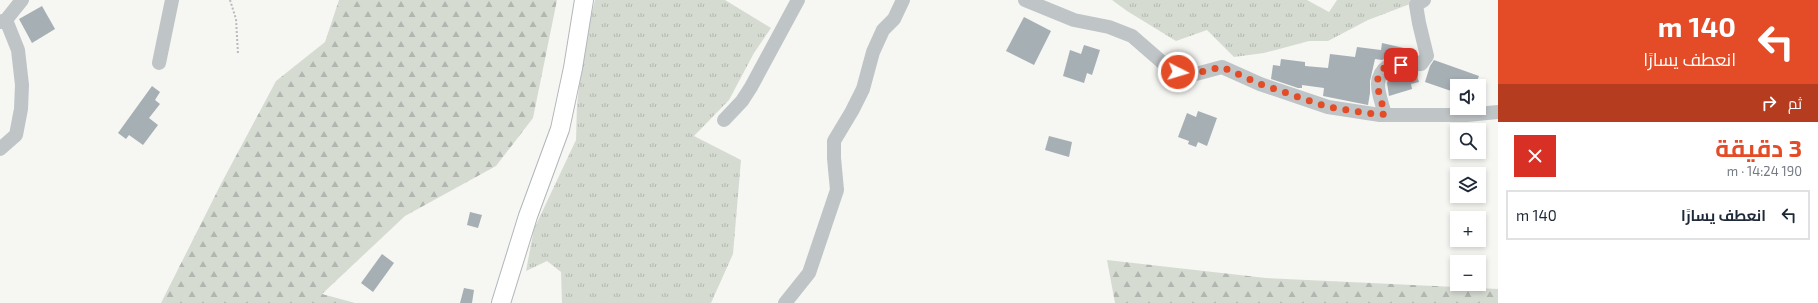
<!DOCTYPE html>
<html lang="ar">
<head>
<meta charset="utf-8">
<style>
	body { margin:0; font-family:"Exo 2",Cairo,sans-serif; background:#f6f6f7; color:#1f2937; direction:rtl; height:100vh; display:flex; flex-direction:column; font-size:15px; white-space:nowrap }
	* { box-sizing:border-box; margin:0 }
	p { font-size:13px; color:#747a83 }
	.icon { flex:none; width:22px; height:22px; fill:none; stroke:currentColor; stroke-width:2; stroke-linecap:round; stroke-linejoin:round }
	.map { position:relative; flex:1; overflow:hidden; direction:ltr }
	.side { display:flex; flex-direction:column; background:#fff; width:320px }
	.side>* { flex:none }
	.banner { background:#e34c26; color:#fff; overflow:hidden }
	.tools { position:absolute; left:1450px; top:79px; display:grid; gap:8px }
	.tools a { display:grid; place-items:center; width:36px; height:36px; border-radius:0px; background:#fff; box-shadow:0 2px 6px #0003; font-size:20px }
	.pin { position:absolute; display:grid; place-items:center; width:34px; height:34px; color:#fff; margin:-17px; border-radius:8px; box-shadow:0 2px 6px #0006 }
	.me { position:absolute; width:44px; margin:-22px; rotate:95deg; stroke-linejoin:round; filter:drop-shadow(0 0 3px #0008) }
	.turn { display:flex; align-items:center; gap:14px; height:84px; padding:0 16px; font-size:18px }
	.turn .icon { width:52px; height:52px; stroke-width:2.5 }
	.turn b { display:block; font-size:28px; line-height:34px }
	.then { display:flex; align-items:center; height:38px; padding:0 16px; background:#0003; gap:8px; font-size:15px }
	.round { display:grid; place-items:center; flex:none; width:42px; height:42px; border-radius:0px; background:#f6f6f7 }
	.head { display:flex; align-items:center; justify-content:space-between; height:68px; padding:0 16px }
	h1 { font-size:24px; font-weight:700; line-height:30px; color:#e34c26 }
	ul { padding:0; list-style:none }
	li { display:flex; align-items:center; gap:12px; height:50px; margin:0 8px 6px; padding:0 8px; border:2px solid #e0e1e3; border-radius:0px }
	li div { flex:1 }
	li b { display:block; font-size:15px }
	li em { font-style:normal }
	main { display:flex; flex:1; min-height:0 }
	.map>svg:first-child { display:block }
	.grass { fill:url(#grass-tufts) }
	.forest { fill:url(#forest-firs) }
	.building { fill:#a6afb4 }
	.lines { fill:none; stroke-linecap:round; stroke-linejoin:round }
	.major-casing { stroke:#b1b6ba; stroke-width:20 }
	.path { stroke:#b7bbbe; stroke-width:2; stroke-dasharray:2 2; stroke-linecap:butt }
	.minor { stroke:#bfc4c7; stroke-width:14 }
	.major { stroke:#fff; stroke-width:18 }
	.route { stroke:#e34c26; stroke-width:7; stroke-dasharray:0 12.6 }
</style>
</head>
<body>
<main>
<section class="side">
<div class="banner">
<div class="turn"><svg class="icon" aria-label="left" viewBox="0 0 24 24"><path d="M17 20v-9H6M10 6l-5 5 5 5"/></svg><div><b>140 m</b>انعطف يسارًا</div></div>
<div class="then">ثم<svg class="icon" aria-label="right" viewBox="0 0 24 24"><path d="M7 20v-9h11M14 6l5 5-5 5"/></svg></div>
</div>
<div class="head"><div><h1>3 دقيقة</h1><p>190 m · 14:24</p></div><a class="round" style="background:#d93025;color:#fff"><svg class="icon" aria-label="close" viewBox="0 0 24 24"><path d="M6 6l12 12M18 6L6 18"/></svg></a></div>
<ul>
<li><svg class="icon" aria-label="left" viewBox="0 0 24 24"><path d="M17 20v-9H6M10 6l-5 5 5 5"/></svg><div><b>انعطف يسارًا</b></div><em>140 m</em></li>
</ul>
</section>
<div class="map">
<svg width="1498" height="303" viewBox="0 0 1498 303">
	<defs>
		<pattern id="grass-tufts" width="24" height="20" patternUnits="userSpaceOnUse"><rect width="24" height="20" fill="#d6dbd2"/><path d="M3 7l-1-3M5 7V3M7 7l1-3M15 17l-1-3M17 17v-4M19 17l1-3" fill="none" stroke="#b1b6b0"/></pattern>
		<pattern id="forest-firs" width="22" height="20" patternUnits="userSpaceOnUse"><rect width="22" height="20" fill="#d6dbd2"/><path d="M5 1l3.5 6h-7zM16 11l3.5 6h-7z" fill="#b1b6b0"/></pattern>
	</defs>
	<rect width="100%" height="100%" fill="#f6f6f3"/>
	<!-- grass -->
	<g class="grass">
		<polygon points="595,0 725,0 771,28 754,53 729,100 694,136 741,160 733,254 711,303 562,303 561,272 547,261 526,271 534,229 576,140 577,105 584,43"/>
		<polygon points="1112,0 1307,0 1329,12 1337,0 1413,0 1410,4 1368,20 1328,41 1309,41 1264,53 1234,57 1207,30 1176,41 1127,11"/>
	</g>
	<!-- forest -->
	<g class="forest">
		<polygon points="339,0 557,0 533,118 496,166 405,216 322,294 355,303 161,303 222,182 276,81 325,42"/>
		<polygon points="1107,260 1266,278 1498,289 1498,303 1115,303"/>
	</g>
	<!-- building -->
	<g class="building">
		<polygon points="42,6 55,29 32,43 19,19"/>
		<polygon points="1024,17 1051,31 1034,65 1006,51"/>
		<polygon points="1382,43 1404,48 1402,57 1387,58 1382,60 1375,59 1370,81 1370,93 1368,105 1323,96 1324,88 1302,85 1302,88 1298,88 1271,79 1273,65 1280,66 1281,59 1305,62 1305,66 1328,68 1330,54 1355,57 1357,47 1381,50"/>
		<polygon points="1084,45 1100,50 1092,75 1087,73 1084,83 1063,76 1070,50 1081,54"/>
		<polygon points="1434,60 1479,76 1475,86 1457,86 1457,93 1425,82 1430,66"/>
		<polygon points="1416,73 1419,82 1411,84 1412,89 1389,96 1387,83 1391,74"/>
		<polygon points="152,86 160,92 155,100 160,104 149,118 158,125 143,145 129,135 126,139 118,133"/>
		<polygon points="1198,111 1217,118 1207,146 1198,142 1196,147 1188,144 1189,141 1178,137 1187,113 1196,117"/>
		<polygon points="1049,136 1072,142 1069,157 1045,150"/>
		<polygon points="470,212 482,215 478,228 467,225"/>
		<polygon points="382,254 394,263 373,292 361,283"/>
		<polygon points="464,288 474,290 472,303 460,303"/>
	</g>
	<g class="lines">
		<defs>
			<polyline id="major" points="501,303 528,216 560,129 573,68 584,0"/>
		</defs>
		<!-- major casing -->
		<use href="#major" class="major-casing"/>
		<!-- path -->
		<polyline class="path" points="230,0 236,19 238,54"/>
		<!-- minor -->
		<g class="minor">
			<polyline points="1025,0 1074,20 1109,27 1132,36 1163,63 1178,72 1192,75 1222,67 1260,84 1328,107 1380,115 1467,115 1498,112"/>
			<polyline points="0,22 6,20 22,0"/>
			<polyline points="159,63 172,0"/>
			<path d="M1385 115C1381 98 1370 78 1388 66L1421 64 1427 56 1419 23 1416 5 1424 0"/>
			<polyline points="724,120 742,101 751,87 798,0"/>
			<polyline points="0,149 16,135 21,109 22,85 18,50 6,20"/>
			<polyline points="785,303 809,273 837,190 834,158 834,141 852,111 863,89 873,52 883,30 894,19 903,0"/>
		</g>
		<!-- major -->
		<use href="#major" class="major"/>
	</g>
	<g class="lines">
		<!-- route -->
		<path class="route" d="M1178 72 1192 74 1222 67 1260 84 1328 107 1380 115 1385 114C1382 101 1368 72 1389 66 1393 65 1397 65 1401 65"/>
	</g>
</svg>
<div class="tools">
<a><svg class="icon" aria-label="sound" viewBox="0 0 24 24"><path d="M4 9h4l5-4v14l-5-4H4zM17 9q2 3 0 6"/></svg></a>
<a><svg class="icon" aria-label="search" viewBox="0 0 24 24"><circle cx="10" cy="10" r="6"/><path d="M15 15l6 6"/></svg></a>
<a><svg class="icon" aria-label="layers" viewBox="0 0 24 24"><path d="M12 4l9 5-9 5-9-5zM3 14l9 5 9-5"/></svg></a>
<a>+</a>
<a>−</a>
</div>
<div class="pin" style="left:1401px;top:65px;background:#d93025"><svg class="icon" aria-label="arrive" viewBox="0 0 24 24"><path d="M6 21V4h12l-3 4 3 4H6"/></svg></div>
<svg class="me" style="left:1178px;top:72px" viewBox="-20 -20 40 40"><circle r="17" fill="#e34c26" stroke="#fff" stroke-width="3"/><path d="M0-11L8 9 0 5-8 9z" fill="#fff"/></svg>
</div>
</main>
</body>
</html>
